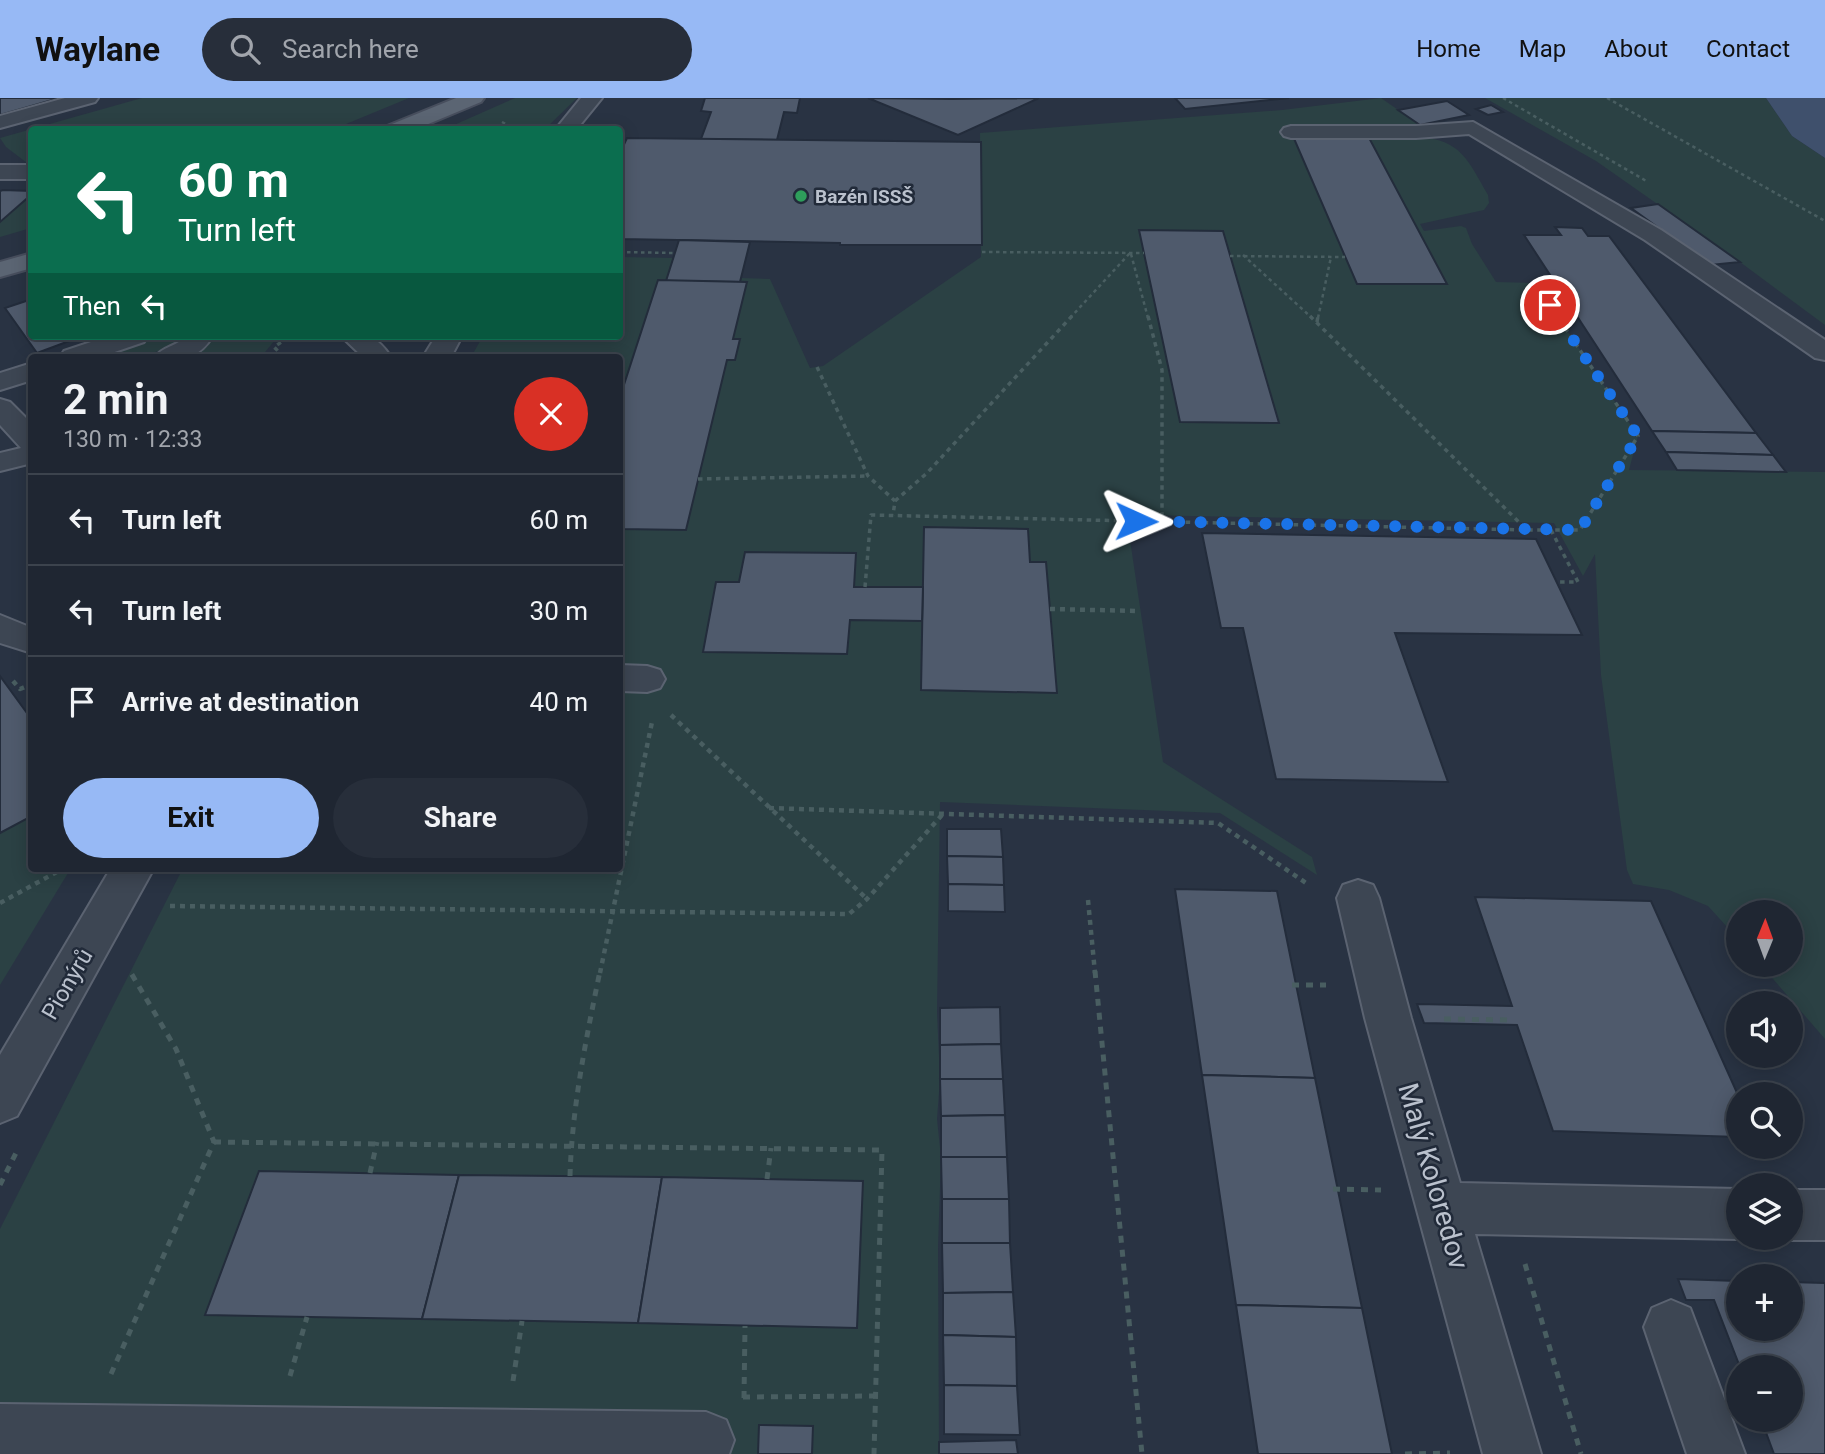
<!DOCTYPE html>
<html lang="en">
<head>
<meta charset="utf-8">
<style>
	body { margin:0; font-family:Roboto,sans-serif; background:#272e3a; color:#f1f3f6; height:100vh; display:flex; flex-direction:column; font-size:26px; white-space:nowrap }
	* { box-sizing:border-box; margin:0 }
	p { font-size:23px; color:#a1a5ac }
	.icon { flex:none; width:38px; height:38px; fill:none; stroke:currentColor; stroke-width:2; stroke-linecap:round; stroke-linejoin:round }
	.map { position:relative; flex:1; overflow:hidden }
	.side { position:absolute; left:28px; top:256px; width:595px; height:518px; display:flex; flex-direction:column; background:#1f2632; border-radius:7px; box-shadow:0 4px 18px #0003,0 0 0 2px #3c434d }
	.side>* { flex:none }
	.top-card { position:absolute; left:28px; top:28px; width:595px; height:214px; border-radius:7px; box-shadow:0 4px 18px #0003,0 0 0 2px #3c434d; background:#0b6e4f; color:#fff; overflow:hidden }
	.needle { width:46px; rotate:1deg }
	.buttons { position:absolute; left:1726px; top:802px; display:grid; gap:14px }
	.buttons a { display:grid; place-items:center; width:77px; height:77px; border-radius:50%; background:#1f2632; box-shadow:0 4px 18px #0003,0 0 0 2px #3c434d; font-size:35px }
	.pin { position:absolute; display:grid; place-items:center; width:60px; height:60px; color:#fff; margin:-30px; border:4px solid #fff; border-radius:50%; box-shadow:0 2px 7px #0007 }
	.me { position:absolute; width:77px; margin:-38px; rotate:91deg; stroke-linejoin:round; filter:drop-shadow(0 0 5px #0008) }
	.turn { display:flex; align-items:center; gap:24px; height:147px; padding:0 35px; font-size:32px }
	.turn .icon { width:91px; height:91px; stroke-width:2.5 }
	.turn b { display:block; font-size:49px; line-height:60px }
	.then { display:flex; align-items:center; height:66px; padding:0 35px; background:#0003; gap:14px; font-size:26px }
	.round { display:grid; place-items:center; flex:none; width:74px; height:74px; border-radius:37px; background:#272e3a }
	.headline { display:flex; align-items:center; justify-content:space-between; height:119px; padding:0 35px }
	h1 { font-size:42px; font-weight:700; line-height:52px }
	.cta { display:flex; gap:14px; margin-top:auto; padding:14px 35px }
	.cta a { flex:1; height:80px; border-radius:42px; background:#97b9f5; color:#111; font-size:28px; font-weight:700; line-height:80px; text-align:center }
	.cta a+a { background:#272e3a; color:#f1f3f6 }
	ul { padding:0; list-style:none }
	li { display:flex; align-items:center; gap:21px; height:91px; padding:0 35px; border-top:2px solid #3c434d }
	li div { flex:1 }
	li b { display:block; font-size:26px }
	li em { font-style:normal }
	header { display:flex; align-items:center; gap:42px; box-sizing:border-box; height:98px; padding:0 35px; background:#97b9f5; color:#111 }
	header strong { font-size:33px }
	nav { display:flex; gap:38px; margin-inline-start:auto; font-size:24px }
	.search { width:490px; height:63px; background:#272e3a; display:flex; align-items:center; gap:18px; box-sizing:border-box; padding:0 24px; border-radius:38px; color:#a1a5ac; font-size:26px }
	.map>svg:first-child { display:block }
	.green { fill:#2b4144; fill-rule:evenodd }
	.water { fill:#3f506c }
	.building { fill:#4f5a6c; stroke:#232c3b; stroke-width:2 }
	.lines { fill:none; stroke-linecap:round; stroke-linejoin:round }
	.minor-casing { stroke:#5b6371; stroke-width:4 }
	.major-casing { stroke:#474e5d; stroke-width:4 }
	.path-far3 { stroke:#495e61; stroke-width:2.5; stroke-dasharray:3.5 3.5; stroke-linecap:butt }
	.path-far2 { stroke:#495e61; stroke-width:3.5; stroke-dasharray:4.5 4.5; stroke-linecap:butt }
	.path-far1 { stroke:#495e61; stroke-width:4.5; stroke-dasharray:5 5; stroke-linecap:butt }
	.path { stroke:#495e61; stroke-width:5; stroke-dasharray:7 7; stroke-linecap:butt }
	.minor { fill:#3d4653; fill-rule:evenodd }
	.major { fill:#5b6573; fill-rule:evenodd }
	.route { stroke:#1a73e8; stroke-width:12; stroke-dasharray:0 21.6 }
	.leisure-dot { fill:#2e9e5b; stroke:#212a39; stroke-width:2.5 }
	.labels { text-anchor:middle; stroke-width:5; stroke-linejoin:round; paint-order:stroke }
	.far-poi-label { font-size:19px; font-weight:bold; fill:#bac1cd; stroke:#212a39; text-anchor:start }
	.street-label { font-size:23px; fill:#bac1cd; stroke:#212a39 }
	.near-street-label { font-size:28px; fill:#bac1cd; stroke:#212a39 }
</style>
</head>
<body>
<header>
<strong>Waylane</strong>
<div class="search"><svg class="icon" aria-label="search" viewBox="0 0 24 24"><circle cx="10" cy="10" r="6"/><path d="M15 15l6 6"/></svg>Search here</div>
<nav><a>Home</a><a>Map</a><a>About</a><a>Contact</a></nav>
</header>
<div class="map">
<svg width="1825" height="1356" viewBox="0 0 1825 1356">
	<rect width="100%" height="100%" fill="#293343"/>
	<!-- green -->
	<g class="green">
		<polygon points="142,0 409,0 334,31 32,32 31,68 6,49 0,40"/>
		<polygon points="515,0 577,0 545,31 445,31"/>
		<path d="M1381 0 1420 27 1411 28 1419 39C1462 42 1468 63 1488 97L1489 105 1484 112 1420 126 1424 133 1461 128 1466 130 1472 146 1496 184 1535 185 1638 338 1629 372 1825 374V941L1760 866H1790V814H1738V841L1708 808 1669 792 1633 786 1627 772 1601 577 1595 456 1583 478 1554 425 1140 417 1129 435 1163 664 1312 759 1317 777 1220 715 940 704 937 914 940 981 937 1021 941 1059 938 1149 939 1356H0V1131L183 770H620V431L686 432 727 262H735L733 241 746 184H740L741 180 770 181 810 270 823 268 981 159 980 35 1282 12ZM1293 36 1446 186H1357Z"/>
		<polygon points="1485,0 1766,0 1792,38 1825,60 1825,227 1740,164 1596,63"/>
		<polygon points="31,96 31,130 0,139 0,124"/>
		<polygon points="620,159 673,160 666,183 658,183 620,299 620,259 471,259 483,238 620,238"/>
		<polygon points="129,238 275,238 275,242 261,259 163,259 158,253 142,259 98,259"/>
		<polygon points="31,718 32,770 71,770 0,887 0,735"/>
	</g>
	<!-- water -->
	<polygon class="water" points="1766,0 1825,0 1825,60 1792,38"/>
	<!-- building -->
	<g class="building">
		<polygon points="0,0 59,0 0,17"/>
		<polygon points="705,0 800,0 797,15 784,14 777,42 701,41 711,14 701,13"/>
		<polygon points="868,0 951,1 1039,0 958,37"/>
		<polygon points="1175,0 1289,0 1185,11"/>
		<polygon points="1447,3 1469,17 1420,27 1398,12"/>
		<polygon points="1491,7 1503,14 1488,17 1476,11"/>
		<polygon points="1292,36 1367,36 1447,186 1357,186"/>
		<polygon points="627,40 981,44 982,147 840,147 840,145 620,141 620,55"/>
		<polygon points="3,92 32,93 32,96 0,124 0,93"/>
		<polygon points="1658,106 1740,164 1710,167 1631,110"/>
		<polygon points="1555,129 1582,130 1588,138 1609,138 1756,335 1652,333 1524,137 1561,137"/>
		<polygon points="1139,132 1223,133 1279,325 1180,324"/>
		<polygon points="679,142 750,144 740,184 666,183"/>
		<polygon points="658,182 747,184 733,241 740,241 735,262 727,262 686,432 620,431 620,299"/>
		<polygon points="32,201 32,238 109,238 85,246 80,239 37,255 5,210"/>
		<polygon points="1652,333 1756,335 1773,357 1666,354"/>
		<polygon points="1666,354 1773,357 1786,374 1677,372"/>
		<polygon points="924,429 1028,431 1030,464 1046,464 1057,595 921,592"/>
		<polygon points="1202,435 1536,441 1582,537 1395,535 1448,684 1276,681 1243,530 1221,530"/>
		<polygon points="745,454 856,455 854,489 923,489 922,523 850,522 847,556 703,554 716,484 739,484"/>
		<polygon points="0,578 32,622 32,718 0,735"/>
		<polygon points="947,731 1001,731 1003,759 947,758"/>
		<polygon points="947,758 1003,759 1004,787 948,786"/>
		<polygon points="948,786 1004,787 1005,814 948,813"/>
		<polygon points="1175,791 1277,793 1315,980 1202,977"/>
		<polygon points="1475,799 1651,803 1738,997 1738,1039 1553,1033 1517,927 1424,925 1417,906 1512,908"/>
		<polygon points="1000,909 1001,946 940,947 940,910"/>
		<polygon points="1001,946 1003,981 940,981 940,947"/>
		<polygon points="1202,977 1315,980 1362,1210 1236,1207"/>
		<polygon points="940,981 1003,981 1005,1017 941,1018"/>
		<polygon points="1005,1017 1007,1059 941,1059 941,1018"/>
		<polygon points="941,1059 1007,1059 1009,1101 942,1101"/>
		<polygon points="259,1073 459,1077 422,1221 205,1217"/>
		<polygon points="459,1077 662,1079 638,1225 422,1221"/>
		<polygon points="662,1079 863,1083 857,1230 638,1225"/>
		<polygon points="942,1101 1009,1101 1010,1145 942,1145"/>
		<polygon points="942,1145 1010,1145 1013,1194 943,1195"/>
		<polygon points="1678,1181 1738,1183 1738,1230 1790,1230 1790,1184 1825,1185 1825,1356 1774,1356 1761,1321 1790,1321 1790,1269 1740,1269 1714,1202 1686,1202"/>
		<polygon points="1013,1194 1016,1239 943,1237 943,1195"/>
		<polygon points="1236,1207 1362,1210 1392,1356 1258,1356"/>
		<polygon points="943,1237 1016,1239 1017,1288 944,1287"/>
		<polygon points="944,1287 1017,1288 1020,1337 944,1336"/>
		<polygon points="759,1327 813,1328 812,1356 758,1356"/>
		<polygon points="1016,1342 1018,1356 939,1356 939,1344"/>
	</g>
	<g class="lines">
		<defs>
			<g id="minor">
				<polygon points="65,0 98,0 95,4 0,30 0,18"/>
				<polygon points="581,0 602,0 576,32 555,32"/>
				<polygon points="1473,24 1661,132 1825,242 1825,262 1815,260 1645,142 1469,36 1416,40 1291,40 1284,38 1281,34 1284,30 1291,28 1416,28"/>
				<rect x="0" y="67" width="32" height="14"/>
				<polygon points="109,238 148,238 144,244 100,259 60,259 64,253"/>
				<path d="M186 238H213C196 264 184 259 155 259 163 248 178 248 186 238Z"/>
				<path d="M341 238C367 238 375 235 391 259H363Z"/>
				<polygon points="436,238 462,238 451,259 423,259"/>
				<polygon points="32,265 32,282 0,292 0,275"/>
				<polygon points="0,301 10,304 32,326 32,365 0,373 0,355 21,350 0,327"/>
				<polygon points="0,517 32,530 32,555 0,545"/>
				<polygon points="620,567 647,568 660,572 665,581 660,590 647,594 620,593"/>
				<polygon points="111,770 154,770 17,1018 0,1025 0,957"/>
				<polygon points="1358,782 1373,787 1379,800 1411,920 1460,1085 1738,1091 1738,1139 1743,1139 1738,1141 1475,1136 1541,1356 1483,1356 1365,920 1337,800 1343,787"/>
				<polygon points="1790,1092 1825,1092 1825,1142 1790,1142 1783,1139 1790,1139"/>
				<polygon points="1671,1202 1690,1210 1745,1356 1687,1356 1644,1229 1652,1210"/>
				<polygon points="0,1306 706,1314 726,1322 734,1342 729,1356 0,1356"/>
			</g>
			<g id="major">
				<polygon points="456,0 484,0 481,4 414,32 384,32 387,28"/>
				<polygon points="32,155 32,170 0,179 0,164"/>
			</g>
		</defs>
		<!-- minor casing -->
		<use href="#minor" class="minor-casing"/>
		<!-- major casing -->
		<use href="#major" class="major-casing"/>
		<!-- path-far3 -->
		<g class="path-far3">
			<polyline points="1503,0 1648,84"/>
			<polyline points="1607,0 1825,123"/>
			<polyline points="502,24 517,32"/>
			<polyline points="620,154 675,155"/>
			<polyline points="982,154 1144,155"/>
			<polyline points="1131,156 1148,220"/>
			<polyline points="1243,157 1312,220"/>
			<polyline points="1230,158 1345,159"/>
			<polyline points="1535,185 1558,220"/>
			<polyline points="1070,220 1130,155"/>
			<polyline points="1318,220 1331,159"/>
		</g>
		<!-- path-far2 -->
		<g class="path-far2">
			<polyline points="1148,218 1162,272 1162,423"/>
			<polyline points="1310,218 1527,432 1580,432 1638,338 1557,218"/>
			<polyline points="1317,224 1318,218"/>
			<polyline points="284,259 274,249 286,241 285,238"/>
			<polyline points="817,269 868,378 895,403 893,417"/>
			<polyline points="698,381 868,378"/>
			<polyline points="895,403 927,375 1072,218"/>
			<polyline points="1551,432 1578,484 1557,484"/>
			<polyline points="865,489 871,417 1526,432"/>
		</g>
		<!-- path-far1 -->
		<g class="path-far1">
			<polyline points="1050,511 1140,513"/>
			<polyline points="13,583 20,591 32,586"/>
			<polyline points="671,617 867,801"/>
			<polyline points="769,710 1218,725 1309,787"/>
			<polyline points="1088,802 1095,875"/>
			<polyline points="0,805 64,770"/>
			<polyline points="170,808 849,816 867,801 942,717"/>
			<polyline points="600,875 652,624"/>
		</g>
		<!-- path -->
		<g class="path">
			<polyline points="1095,873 1142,1356"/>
			<polyline points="1292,887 1326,887"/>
			<polyline points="1444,921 1513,922"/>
			<polyline points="214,1044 882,1052 874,1356"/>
			<polyline points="370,1075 377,1044"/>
			<path d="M570 1078C572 1009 586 941 600 873"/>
			<polyline points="767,1081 771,1050"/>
			<polyline points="0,1087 17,1053"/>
			<polyline points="1333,1091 1381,1092"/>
			<polyline points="1525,1166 1581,1356"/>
			<polyline points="111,1276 214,1044 176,951 131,875"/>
			<polyline points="290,1278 307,1219"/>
			<polyline points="513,1283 522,1223"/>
			<polyline points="743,1299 875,1298"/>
			<polyline points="744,1300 745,1228"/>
			<polyline points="1405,1356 1450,1355"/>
		</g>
		<!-- minor -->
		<use href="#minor" class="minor"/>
		<!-- major -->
		<use href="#major" class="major"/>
	</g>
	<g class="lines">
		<!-- route -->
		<polyline class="route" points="1136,423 1580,432 1638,338 1550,207"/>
	</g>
	<!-- markers -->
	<circle class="leisure-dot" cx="801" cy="98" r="7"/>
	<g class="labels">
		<!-- far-poi labels -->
		<g class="far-poi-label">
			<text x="815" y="105">Bazén ISSŠ</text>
		</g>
		<!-- street labels -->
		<g class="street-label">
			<text transform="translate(67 886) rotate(-60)" y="8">Pionýrů</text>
		</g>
		<!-- near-street labels -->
		<g class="near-street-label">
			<text transform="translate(1434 1078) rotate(74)" y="10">Malý Koloredov</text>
		</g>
	</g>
</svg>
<div class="buttons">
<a><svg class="needle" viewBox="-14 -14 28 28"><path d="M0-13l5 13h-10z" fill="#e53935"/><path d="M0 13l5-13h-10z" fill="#a1a5ac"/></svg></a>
<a><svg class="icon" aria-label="sound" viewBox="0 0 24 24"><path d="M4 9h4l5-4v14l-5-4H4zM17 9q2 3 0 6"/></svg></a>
<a><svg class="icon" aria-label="search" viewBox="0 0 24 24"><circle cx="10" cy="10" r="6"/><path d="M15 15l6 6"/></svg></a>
<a><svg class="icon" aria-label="layers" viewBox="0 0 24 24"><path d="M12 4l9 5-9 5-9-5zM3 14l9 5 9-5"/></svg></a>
<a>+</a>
<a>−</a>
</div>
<div class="pin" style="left:1550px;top:207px;background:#d93025"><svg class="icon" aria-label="arrive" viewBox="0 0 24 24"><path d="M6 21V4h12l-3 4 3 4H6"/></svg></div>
<svg class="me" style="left:1136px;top:423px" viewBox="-20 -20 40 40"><path d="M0-17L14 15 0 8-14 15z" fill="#1a73e8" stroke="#fff" stroke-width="4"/></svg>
<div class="top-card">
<div class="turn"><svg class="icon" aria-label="left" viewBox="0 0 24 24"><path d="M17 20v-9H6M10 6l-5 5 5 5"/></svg><div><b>60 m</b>Turn left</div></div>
<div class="then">Then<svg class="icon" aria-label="left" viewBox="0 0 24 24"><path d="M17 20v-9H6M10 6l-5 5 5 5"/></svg></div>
</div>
<section class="side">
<div class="headline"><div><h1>2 min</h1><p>130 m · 12:33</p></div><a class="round" style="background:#d93025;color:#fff"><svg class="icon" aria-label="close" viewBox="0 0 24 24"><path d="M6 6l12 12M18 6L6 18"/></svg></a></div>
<ul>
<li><svg class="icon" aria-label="left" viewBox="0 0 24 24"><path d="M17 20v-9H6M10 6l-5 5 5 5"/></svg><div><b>Turn left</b></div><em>60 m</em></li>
<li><svg class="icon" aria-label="left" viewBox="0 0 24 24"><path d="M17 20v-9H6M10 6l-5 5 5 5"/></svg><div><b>Turn left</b></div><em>30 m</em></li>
<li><svg class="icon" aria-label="arrive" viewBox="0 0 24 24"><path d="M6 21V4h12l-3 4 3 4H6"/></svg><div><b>Arrive at destination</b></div><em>40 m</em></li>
</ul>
<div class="cta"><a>Exit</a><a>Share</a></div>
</section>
</div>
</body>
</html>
